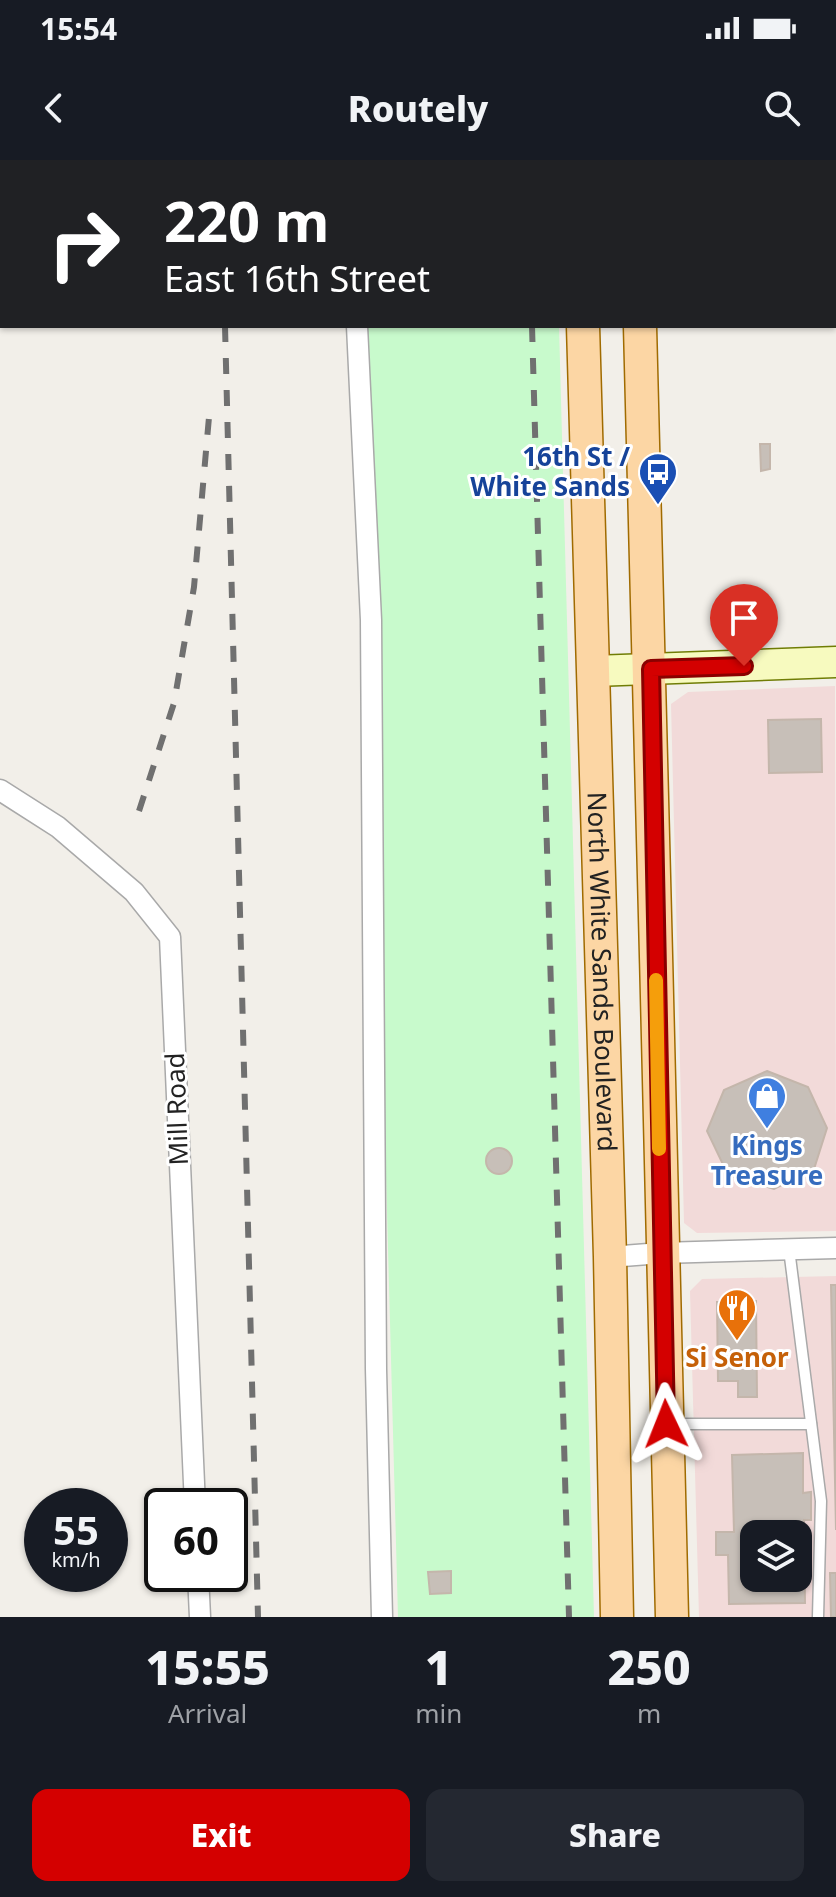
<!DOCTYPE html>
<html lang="en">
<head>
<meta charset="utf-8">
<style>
	body { margin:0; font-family:"Noto Sans",sans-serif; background:#242831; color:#f1f3f6; height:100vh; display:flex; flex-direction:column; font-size:30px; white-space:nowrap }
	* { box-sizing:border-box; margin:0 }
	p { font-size:26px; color:#9ea1a6 }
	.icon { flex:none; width:44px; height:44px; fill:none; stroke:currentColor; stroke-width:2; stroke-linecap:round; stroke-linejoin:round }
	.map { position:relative; height:1457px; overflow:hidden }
	.panel { display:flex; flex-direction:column; background:#171b24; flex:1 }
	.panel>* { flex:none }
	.banner { position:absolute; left:0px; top:0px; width:836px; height:168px; box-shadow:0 2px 6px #0004; background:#202124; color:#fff; overflow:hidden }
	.fabs { position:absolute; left:740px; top:1360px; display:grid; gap:16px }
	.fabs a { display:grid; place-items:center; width:72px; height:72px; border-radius:16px; background:#171b24; box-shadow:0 2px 6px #0004; font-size:40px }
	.speed { position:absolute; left:24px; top:1328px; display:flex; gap:16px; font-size:40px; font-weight:700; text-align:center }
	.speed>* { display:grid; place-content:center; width:104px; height:104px; border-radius:50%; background:#171b24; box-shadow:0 2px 6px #0004; line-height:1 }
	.speed small { font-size:20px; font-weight:400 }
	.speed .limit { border:4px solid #111; border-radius:12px; background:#fff; color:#111 }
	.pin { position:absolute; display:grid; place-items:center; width:68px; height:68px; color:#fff; margin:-82px -34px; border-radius:50% 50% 50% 0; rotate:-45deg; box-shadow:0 0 8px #0007 }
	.pin .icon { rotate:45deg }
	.me { position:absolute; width:88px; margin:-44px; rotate:358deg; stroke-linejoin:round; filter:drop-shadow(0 0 6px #0008) }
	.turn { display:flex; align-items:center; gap:28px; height:168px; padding:0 32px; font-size:36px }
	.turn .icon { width:104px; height:104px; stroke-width:2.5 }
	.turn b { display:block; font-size:56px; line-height:68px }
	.eta { display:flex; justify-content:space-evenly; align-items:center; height:136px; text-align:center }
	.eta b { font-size:48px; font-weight:800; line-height:56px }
	.action { display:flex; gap:16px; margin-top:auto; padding:16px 32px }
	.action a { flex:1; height:92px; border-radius:16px; background:#d40000; color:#fff; font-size:32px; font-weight:800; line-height:92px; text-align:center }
	.action a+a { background:#242831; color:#f1f3f6 }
	.status { display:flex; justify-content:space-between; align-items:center; height:56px; padding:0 40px; background:#171b24; direction:ltr }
	.status svg { height:22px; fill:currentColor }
	header { display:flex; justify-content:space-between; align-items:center; height:104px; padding:0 32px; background:#171b24; font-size:36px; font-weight:800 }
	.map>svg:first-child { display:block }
	.commercial { fill:#f2dad9; fill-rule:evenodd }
	.park { fill:#c8facc }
	.building { fill:#c7bfb8; stroke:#c4b6ab; stroke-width:2; fill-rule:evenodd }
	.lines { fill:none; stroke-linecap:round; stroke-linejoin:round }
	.lane-casing { stroke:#a9a9a9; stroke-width:13 }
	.street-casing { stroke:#a9a9a9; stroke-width:23 }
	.secondary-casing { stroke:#707d05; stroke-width:33 }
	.primary-casing { stroke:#a06b00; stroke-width:35 }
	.lane { stroke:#fff; stroke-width:10 }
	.street { stroke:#fff; stroke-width:20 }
	.secondary { stroke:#f7fabf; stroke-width:30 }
	.primary { stroke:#fcd6a4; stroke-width:32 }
	.rail { stroke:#707070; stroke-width:6; stroke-dasharray:16 16; stroke-linecap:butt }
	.route-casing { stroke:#8a0000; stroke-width:20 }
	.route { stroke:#d40000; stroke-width:14 }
	.slow { stroke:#f59e0b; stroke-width:14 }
	.labels { text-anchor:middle; stroke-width:6; stroke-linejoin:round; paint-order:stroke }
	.transit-label { font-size:26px; font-weight:bold; fill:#164399; stroke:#fff; text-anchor:end }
	.street-label { font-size:26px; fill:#222; stroke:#fff }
	.shop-label { font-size:26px; font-weight:bold; fill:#366cbe; stroke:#fff }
	.food-label { font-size:26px; font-weight:bold; fill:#c56008; stroke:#fff }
</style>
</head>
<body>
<div class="status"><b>15:54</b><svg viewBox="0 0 49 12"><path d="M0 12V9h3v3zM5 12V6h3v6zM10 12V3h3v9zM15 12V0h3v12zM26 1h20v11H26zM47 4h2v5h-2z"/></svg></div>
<header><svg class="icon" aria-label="back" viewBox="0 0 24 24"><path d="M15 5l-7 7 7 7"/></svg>Routely<svg class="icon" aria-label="search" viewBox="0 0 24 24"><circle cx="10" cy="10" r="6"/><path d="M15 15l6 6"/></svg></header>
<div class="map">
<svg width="836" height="1457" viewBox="0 0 836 1457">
	<rect width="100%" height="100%" fill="#f2efe9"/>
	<!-- commercial -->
	<g class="commercial">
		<polygon points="835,526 836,1071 697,1073 684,1063 671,544 688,532"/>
		<path d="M836 1116V1457H699L690 1131 702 1119ZM754 1374H798V1418H754Z"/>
	</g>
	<!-- park -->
	<polygon class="park" points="363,166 559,166 594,1457 398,1457"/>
	<!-- building -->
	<g class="building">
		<polygon points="760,284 770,284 770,309 761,311"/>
		<polygon points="821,559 822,612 769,613 768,560"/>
		<polygon points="767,911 808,927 827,968 814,1009 774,1029 728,1015 707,971 724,930"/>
		<circle cx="499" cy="1001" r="13"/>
		<polygon points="831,1125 836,1125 836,1370"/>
		<polygon points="756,1141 757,1237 738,1237 738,1221 718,1221 717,1142"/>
		<path d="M803 1293V1333L811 1332V1360H804L805 1443 729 1444 728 1395H716V1372H734L732 1295ZM754 1374H798V1418H754Z"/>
		<polygon points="451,1411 451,1433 430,1434 428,1412"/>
		<polygon points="830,1413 836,1413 836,1457 831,1457"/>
	</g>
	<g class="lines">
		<defs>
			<g id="lane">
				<polyline points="789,1089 821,1341 818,1457"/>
				<polyline points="669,1264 811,1264"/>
			</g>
			<g id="street">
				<polyline points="349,0 349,2"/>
				<polyline points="357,166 371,460 376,1209 382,1457"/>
				<polyline points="0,630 58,667 134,732 170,777 195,1346"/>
				<polyline points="610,1097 661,1093 836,1088"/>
				<polyline points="198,1414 200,1457"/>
			</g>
			<polyline id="secondary" points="594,511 836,502"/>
			<g id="primary">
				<polyline points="578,0 578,2"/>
				<polyline points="634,0 634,2"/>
				<path id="s1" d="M583 166 610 1097 617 1457"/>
				<path d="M640 166C654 596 659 1027 672 1457"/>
			</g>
		</defs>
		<!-- lane casing -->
		<use href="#lane" class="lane-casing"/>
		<!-- street casing -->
		<use href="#street" class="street-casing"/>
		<!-- secondary casing -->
		<use href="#secondary" class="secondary-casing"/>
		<!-- primary casing -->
		<use href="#primary" class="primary-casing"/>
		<!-- lane -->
		<use href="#lane" class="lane"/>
		<!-- street -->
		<use href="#street" class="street"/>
		<!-- secondary -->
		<use href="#secondary" class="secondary"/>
		<!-- primary -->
		<use href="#primary" class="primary"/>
		<!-- rail -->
		<g class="rail">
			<polyline points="220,0 220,2"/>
			<polyline points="528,0 528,2"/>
			<polyline points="225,166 258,1457"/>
			<polyline points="532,166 569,1457"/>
			<polyline points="139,651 174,543 194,427 209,257"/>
		</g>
	</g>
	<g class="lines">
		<defs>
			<polyline id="route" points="666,1264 651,509 744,506"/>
		</defs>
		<!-- route casing -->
		<use href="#route" class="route-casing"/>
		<!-- route -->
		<use href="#route" class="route"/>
		<!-- slow -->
		<polyline class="slow" points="656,820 659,989"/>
	</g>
	<!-- icons -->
	<defs>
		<symbol id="bus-pin" viewBox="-11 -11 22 30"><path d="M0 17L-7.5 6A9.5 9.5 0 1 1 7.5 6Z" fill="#1a4fb4" stroke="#fff"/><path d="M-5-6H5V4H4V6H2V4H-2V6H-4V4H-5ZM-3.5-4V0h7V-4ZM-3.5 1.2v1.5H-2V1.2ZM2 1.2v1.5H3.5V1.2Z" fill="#fff"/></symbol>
		<symbol id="shop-pin" viewBox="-11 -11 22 30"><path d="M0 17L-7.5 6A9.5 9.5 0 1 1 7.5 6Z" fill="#3f7fe0" stroke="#fff"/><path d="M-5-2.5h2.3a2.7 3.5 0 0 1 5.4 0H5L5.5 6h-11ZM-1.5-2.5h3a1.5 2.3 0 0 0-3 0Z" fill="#fff"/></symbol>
		<symbol id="restaurant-pin" viewBox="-11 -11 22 30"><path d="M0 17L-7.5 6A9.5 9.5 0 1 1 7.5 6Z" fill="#e8710a" stroke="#fff"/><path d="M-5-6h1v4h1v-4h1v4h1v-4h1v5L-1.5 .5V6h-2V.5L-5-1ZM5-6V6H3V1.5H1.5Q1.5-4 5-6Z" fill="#fff"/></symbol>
	</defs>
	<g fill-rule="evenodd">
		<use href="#bus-pin" x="636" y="290" width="44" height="60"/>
		<use href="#shop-pin" x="745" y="914" width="44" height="60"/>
		<use href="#restaurant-pin" x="715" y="1126" width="44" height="60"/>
	</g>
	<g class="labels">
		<!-- transit labels -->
		<g class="transit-label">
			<text x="630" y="306">16th St /<tspan x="630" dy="30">White Sands</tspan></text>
		</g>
		<!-- street labels -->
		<g class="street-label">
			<text dy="9" stroke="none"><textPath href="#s1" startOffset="646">North White Sands Boulevard</textPath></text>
			<text transform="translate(177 949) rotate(-92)" y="9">Mill Road</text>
		</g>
		<!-- shop labels -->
		<g class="shop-label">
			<text x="767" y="995">Kings<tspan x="767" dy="30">Treasure</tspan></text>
		</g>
		<!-- food labels -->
		<g class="food-label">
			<text x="737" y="1207">Si Senor</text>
		</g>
	</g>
</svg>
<div class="fabs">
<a><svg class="icon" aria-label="layers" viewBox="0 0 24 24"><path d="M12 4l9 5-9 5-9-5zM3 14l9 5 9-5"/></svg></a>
</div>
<div class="speed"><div>55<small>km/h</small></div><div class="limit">60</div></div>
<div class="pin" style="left:744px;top:506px;background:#d93025"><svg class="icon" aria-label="arrive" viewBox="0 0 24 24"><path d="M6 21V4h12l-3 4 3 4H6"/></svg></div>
<svg class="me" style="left:666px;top:1264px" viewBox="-20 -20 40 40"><path d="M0-17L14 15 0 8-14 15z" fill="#d40000" stroke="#fff" stroke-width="4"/></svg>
<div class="banner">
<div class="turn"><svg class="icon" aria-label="right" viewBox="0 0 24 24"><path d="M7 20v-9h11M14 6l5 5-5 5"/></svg><div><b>220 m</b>East 16th Street</div></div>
</div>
</div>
<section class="panel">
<div class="eta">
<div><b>15:55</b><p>Arrival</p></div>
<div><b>1</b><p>min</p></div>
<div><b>250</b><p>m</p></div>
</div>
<div class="action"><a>Exit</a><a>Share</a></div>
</section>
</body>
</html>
